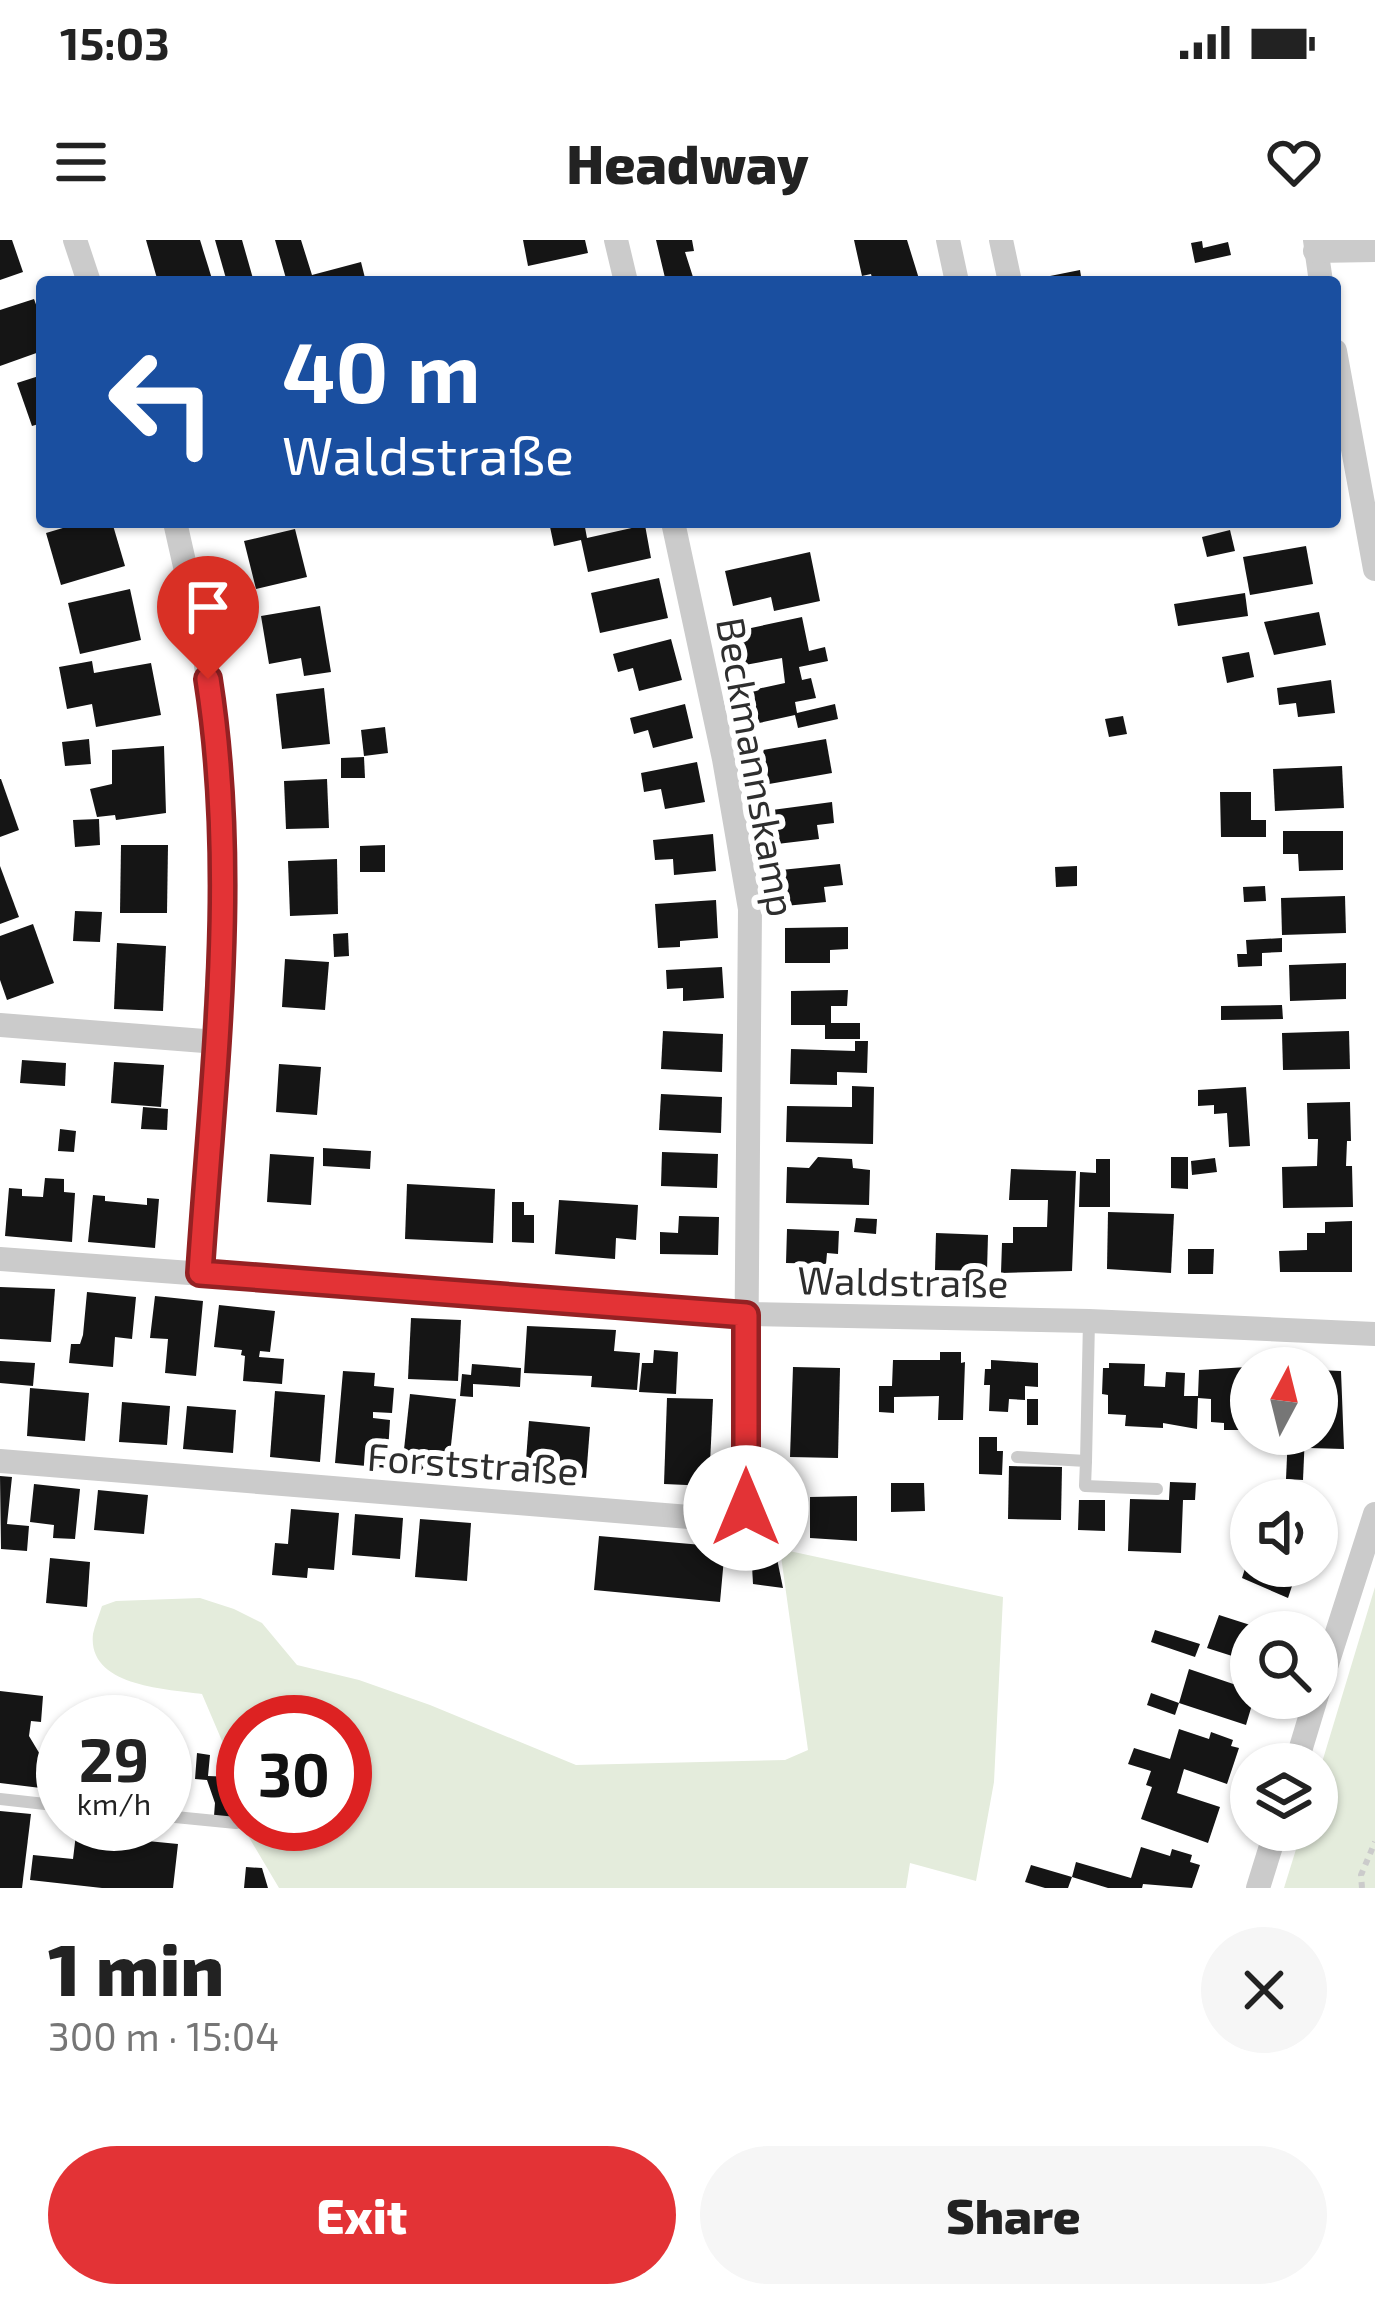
<!DOCTYPE html>
<html lang="en">
<head>
<meta charset="utf-8">
<style>
	body { margin:0; font-family:"Exo 2",sans-serif; background:#f6f6f6; color:#222; height:100vh; display:flex; flex-direction:column; font-size:45px; white-space:nowrap }
	* { box-sizing:border-box; margin:0 }
	p { font-size:39px; color:#767676 }
	.icon { flex:none; width:66px; height:66px; fill:none; stroke:currentColor; stroke-width:2; stroke-linecap:round; stroke-linejoin:round }
	.map { position:relative; height:1648px; overflow:hidden }
	.side { display:flex; flex-direction:column; background:#fff; flex:1 }
	.side>* { flex:none }
	.top-card { position:absolute; left:36px; top:36px; width:1305px; height:252px; border-radius:12px; box-shadow:0 3px 9px #0004; background:#1a4fa0; color:#fff; overflow:hidden }
	.needle { width:78px; rotate:7deg }
	.tools { position:absolute; left:1230px; top:1107px; display:grid; gap:24px }
	.tools a { display:grid; place-items:center; width:108px; height:108px; border-radius:50%; background:#fff; box-shadow:0 3px 9px #0004; font-size:60px }
	.speed { position:absolute; left:36px; top:1455px; display:flex; gap:24px; font-size:60px; font-weight:700; text-align:center }
	.speed>* { display:grid; place-content:center; width:156px; height:156px; border-radius:50%; background:#fff; box-shadow:0 3px 9px #0004; line-height:1 }
	.speed small { font-size:30px; font-weight:400 }
	.speed .limit { border:18px solid #d22; background:#fff; color:#111 }
	.pin { position:absolute; display:grid; place-items:center; width:102px; height:102px; color:#fff; margin:-123px -51px; border-radius:50% 50% 50% 0; rotate:-45deg; box-shadow:0 0 12px #0007 }
	.pin .icon { rotate:45deg }
	.me { position:absolute; width:132px; margin:-66px; rotate:0deg; stroke-linejoin:round; filter:drop-shadow(0 0 9px #0008) }
	.turn { display:flex; align-items:center; gap:42px; height:252px; padding:0 48px; font-size:54px }
	.turn .icon { width:156px; height:156px; stroke-width:2.5 }
	.turn b { display:block; font-size:84px; line-height:102px }
	.round { display:grid; place-items:center; flex:none; width:126px; height:126px; border-radius:63px; background:#f6f6f6 }
	.headline { display:flex; align-items:center; justify-content:space-between; height:204px; padding:0 48px }
	h1 { font-size:72px; font-weight:800; line-height:90px }
	.cta { display:flex; gap:24px; margin-top:auto; padding:24px 48px }
	.cta a { flex:1; height:138px; border-radius:72px; background:#e33336; color:#fff; font-size:48px; font-weight:800; line-height:138px; text-align:center }
	.cta a+a { background:#f6f6f6; color:#222 }
	.status { display:flex; justify-content:space-between; align-items:center; height:84px; padding:0 60px; background:#fff; direction:ltr }
	.status svg { height:33px; fill:currentColor }
	header { display:flex; justify-content:space-between; align-items:center; height:156px; padding:0 48px; background:#fff; font-size:54px; font-weight:800 }
	.map>svg:first-child { display:block }
	.green { fill:#e4ecdc }
	.building { fill:#151515 }
	.lines { fill:none; stroke-linecap:round; stroke-linejoin:round }
	.path { stroke:#cbcbcb; stroke-width:6; stroke-dasharray:6 6; stroke-linecap:butt }
	.service { stroke:#cbcbcb; stroke-width:12 }
	.minor { stroke:#cbcbcb; stroke-width:24 }
	.route-casing { stroke:#942123; stroke-width:30 }
	.route { stroke:#e33336; stroke-width:21 }
	.labels { text-anchor:middle; stroke-width:12; stroke-linejoin:round; paint-order:stroke }
	.street-label { font-size:39px; fill:#2e2e2e; stroke:#fff }
</style>
</head>
<body>
<div class="status"><b>15:03</b><svg viewBox="0 0 49 12"><path d="M0 12V9h3v3zM5 12V6h3v6zM10 12V3h3v9zM15 12V0h3v12zM26 1h20v11H26zM47 4h2v5h-2z"/></svg></div>
<header><svg class="icon" aria-label="menu" viewBox="0 0 24 24"><path d="M4 6h16M4 12h16M4 18h16"/></svg>Headway<svg class="icon" aria-label="heart" viewBox="0 0 24 24"><path d="M12 20l-8-8c-3-5 5-10 8-4 3-6 11-1 8 4z"/></svg></header>
<div class="map">
<svg width="1375" height="1648" viewBox="0 0 1375 1648">
	<rect width="100%" height="100%" fill="#fff"/>
	<!-- green -->
	<g class="green">
		<path d="M780 1309 1003 1357 994 1542 976 1641 910 1623 906 1648H279L247 1594 246 1584H345V1482H243V1563L237 1536 202 1454C168 1449 87 1447 93 1394 95 1385 99 1375 102 1366L116 1361 200 1358 234 1369 262 1383 297 1425 359 1440 430 1465 576 1525 785 1520 808 1510Z"/>
		<polygon points="1375,1347 1375,1648 1284,1648 1302,1590 1317,1590 1317,1539"/>
	</g>
	<!-- building -->
	<g class="building">
		<polygon points="0,0 12,0 23,32 0,40"/>
		<polygon points="146,0 200,0 213,42 158,42"/>
		<polygon points="215,0 242,0 254,42 227,42"/>
		<polygon points="275,0 301,0 312,35 361,22 366,42 287,42"/>
		<polygon points="523,0 585,0 588,13 528,26"/>
		<polygon points="656,0 692,0 694,11 685,12 693,37 666,42"/>
		<polygon points="854,0 907,0 920,42 873,42 871,34 862,36"/>
		<polygon points="1202,1 1203,8 1228,2 1231,15 1195,23 1191,3"/>
		<polygon points="1080,30 1082,42 1052,42 1050,36"/>
		<polygon points="34,59 42,81 42,111 0,126 0,70"/>
		<polygon points="42,135 42,183 32,186 17,143"/>
		<polygon points="83,282 112,282 125,326 61,345 46,293"/>
		<polygon points="549,282 584,282 587,298 645,285 651,318 588,332 581,300 554,306"/>
		<polygon points="295,289 307,337 256,349 244,301"/>
		<polygon points="1230,290 1235,311 1207,317 1202,297"/>
		<polygon points="1306,306 1313,344 1250,355 1243,317"/>
		<polygon points="810,312 820,361 774,371 771,357 733,366 725,331"/>
		<polygon points="659,338 668,378 600,393 591,353"/>
		<polygon points="130,349 141,400 80,414 68,363"/>
		<polygon points="1245,353 1248,376 1178,386 1174,364"/>
		<polygon points="320,366 331,432 304,436 301,418 269,424 261,376"/>
		<polygon points="1319,372 1326,405 1274,415 1264,382"/>
		<polygon points="802,377 809,411 825,407 828,421 799,427 802,440 811,438 816,458 795,462 797,473 835,464 838,479 798,488 795,475 759,483 752,450 785,443 782,418 745,425 737,391"/>
		<polygon points="671,399 682,440 639,451 633,428 618,432 613,414"/>
		<polygon points="1249,412 1254,437 1227,443 1222,417"/>
		<polygon points="92,421 94,433 151,423 161,475 96,487 92,464 67,469 59,427"/>
		<polygon points="1331,440 1335,473 1298,477 1296,463 1279,465 1277,448"/>
		<polygon points="324,448 330,504 282,509 276,454"/>
		<polygon points="685,464 693,498 653,508 648,490 634,494 630,478"/>
		<polygon points="1123,476 1127,494 1109,497 1105,479"/>
		<polygon points="385,487 388,513 364,516 361,490"/>
		<polygon points="89,499 91,524 65,526 62,502"/>
		<polygon points="826,499 832,533 769,544 763,510"/>
		<polygon points="164,506 166,573 116,580 115,575 97,577 90,549 112,544 112,510"/>
		<polygon points="364,517 365,538 341,538 341,518"/>
		<polygon points="697,522 705,562 665,569 661,549 644,552 641,533"/>
		<polygon points="1342,526 1344,568 1275,571 1273,529"/>
		<polygon points="1,539 19,590 0,597 0,539"/>
		<polygon points="327,539 329,588 286,589 284,541"/>
		<polygon points="1220,552 1251,552 1251,580 1266,580 1266,597 1221,597"/>
		<polygon points="832,562 834,583 817,585 819,599 777,604 772,570"/>
		<polygon points="99,579 100,605 75,607 73,580"/>
		<polygon points="1283,591 1343,591 1343,630 1299,631 1298,614 1283,614"/>
		<polygon points="713,594 716,631 674,635 673,619 655,620 653,600"/>
		<polygon points="121,605 168,605 167,673 120,673"/>
		<polygon points="385,605 385,632 360,632 360,606"/>
		<polygon points="337,619 338,674 290,676 288,621"/>
		<polygon points="840,624 843,645 824,647 826,662 785,666 781,630"/>
		<polygon points="0,626 19,677 0,684"/>
		<polygon points="1077,626 1077,646 1056,647 1055,627"/>
		<polygon points="1265,646 1266,661 1244,662 1243,647"/>
		<polygon points="1345,656 1346,693 1282,695 1281,658"/>
		<polygon points="716,660 718,698 680,701 680,707 658,708 655,664"/>
		<polygon points="75,671 102,672 100,702 73,701"/>
		<polygon points="33,684 54,743 7,760 0,740 0,696"/>
		<polygon points="848,687 848,709 830,710 830,723 785,723 785,688"/>
		<polygon points="348,693 349,716 334,717 333,694"/>
		<polygon points="1282,698 1282,712 1262,713 1262,726 1238,727 1237,714 1247,714 1246,700"/>
		<polygon points="117,703 166,706 163,771 114,769"/>
		<polygon points="285,719 329,722 325,770 282,767"/>
		<polygon points="1346,723 1346,759 1290,761 1289,725"/>
		<polygon points="722,727 724,758 683,761 683,748 667,749 666,730"/>
		<polygon points="848,750 847,766 831,766 831,783 860,783 860,799 825,799 825,785 791,785 791,751"/>
		<polygon points="1282,765 1283,779 1221,780 1221,766"/>
		<polygon points="663,791 723,794 722,832 661,829"/>
		<polygon points="1349,791 1350,829 1283,830 1282,793"/>
		<polygon points="855,801 868,801 867,833 837,832 837,845 790,844 791,809 855,811"/>
		<polygon points="22,820 66,823 65,846 20,843"/>
		<polygon points="114,822 164,825 161,867 111,863"/>
		<polygon points="279,824 321,827 317,875 276,872"/>
		<polygon points="852,846 874,847 873,904 786,902 787,866 852,867"/>
		<polygon points="1246,847 1250,906 1229,907 1227,873 1214,874 1214,865 1198,866 1198,850"/>
		<polygon points="661,854 722,857 721,893 659,890"/>
		<polygon points="1350,862 1351,901 1347,901 1346,926 1352,926 1353,967 1283,968 1282,927 1317,926 1318,899 1308,899 1307,863"/>
		<polygon points="143,867 168,869 167,890 141,889"/>
		<polygon points="60,889 76,891 74,912 58,911"/>
		<polygon points="323,908 371,911 370,929 323,926"/>
		<polygon points="662,912 718,914 717,948 661,946"/>
		<polygon points="270,914 314,917 311,965 267,962"/>
		<polygon points="818,917 852,919 853,928 870,930 869,965 786,963 787,927 809,928"/>
		<polygon points="1171,917 1188,917 1188,949 1171,948"/>
		<polygon points="1215,918 1217,932 1192,935 1191,921"/>
		<polygon points="1096,919 1110,919 1110,967 1079,967 1080,932 1096,933"/>
		<polygon points="1011,929 1076,931 1072,1031 1001,1033 1002,1003 1013,1003 1013,987 1047,987 1048,960 1009,960"/>
		<polygon points="45,938 64,939 64,952 75,953 72,1002 5,996 9,948 22,949 22,956 43,957"/>
		<polygon points="407,944 495,949 493,1003 405,999"/>
		<polygon points="93,955 105,956 105,961 147,965 147,958 159,959 155,1008 88,1002"/>
		<polygon points="559,960 638,965 636,1000 616,998 615,1019 555,1014"/>
		<polygon points="512,962 524,962 524,975 534,975 534,1003 512,1002"/>
		<polygon points="1108,972 1174,974 1171,1033 1107,1029"/>
		<polygon points="679,976 719,977 718,1015 660,1014 660,992 678,993"/>
		<polygon points="856,978 877,979 876,994 854,992"/>
		<polygon points="1352,981 1352,1032 1280,1032 1279,1011 1307,1010 1307,993 1325,993 1325,982"/>
		<polygon points="787,989 839,991 838,1014 827,1013 826,1024 786,1023"/>
		<polygon points="936,993 988,995 987,1031 935,1030"/>
		<polygon points="1188,1009 1214,1009 1213,1034 1188,1034"/>
		<polygon points="0,1047 55,1049 51,1102 0,1099"/>
		<polygon points="87,1052 136,1057 132,1099 115,1097 113,1127 69,1123 71,1104 80,1104 83,1095"/>
		<polygon points="155,1056 203,1061 196,1136 165,1133 168,1099 150,1098"/>
		<polygon points="219,1065 275,1071 270,1112 260,1111 259,1117 284,1119 282,1144 243,1141 245,1116 241,1115 242,1110 214,1107"/>
		<polygon points="411,1078 461,1080 458,1141 408,1139"/>
		<polygon points="527,1086 616,1090 614,1111 640,1113 637,1150 591,1147 592,1136 524,1133"/>
		<polygon points="654,1110 678,1112 676,1154 639,1152 642,1123 653,1123"/>
		<polygon points="940,1112 961,1112 961,1123 965,1122 963,1180 938,1180 939,1156 894,1157 894,1173 879,1172 879,1146 892,1146 893,1120 940,1120"/>
		<polygon points="991,1120 1038,1123 1038,1147 1025,1146 1025,1160 1009,1159 1008,1172 989,1171 990,1145 984,1145 985,1129 991,1129"/>
		<polygon points="0,1121 35,1123 33,1146 0,1143"/>
		<polygon points="1109,1123 1145,1124 1144,1146 1165,1147 1166,1132 1185,1133 1184,1156 1198,1156 1199,1130 1247,1127 1251,1130 1251,1153 1246,1153 1245,1190 1224,1190 1224,1183 1211,1182 1211,1159 1198,1158 1197,1189 1163,1183 1163,1188 1125,1186 1126,1175 1108,1174 1108,1155 1102,1154 1103,1128 1109,1128"/>
		<polygon points="472,1124 521,1128 520,1147 473,1144 473,1157 460,1156 462,1134 471,1135"/>
		<polygon points="793,1127 840,1128 838,1218 790,1217"/>
		<polygon points="1317,1130 1341,1131 1344,1209 1309,1208 1310,1194 1317,1194"/>
		<polygon points="343,1131 375,1133 374,1146 394,1148 392,1173 373,1172 373,1178 390,1180 387,1228 335,1223"/>
		<polygon points="30,1148 89,1153 85,1201 27,1196"/>
		<polygon points="275,1151 325,1155 320,1222 270,1217"/>
		<polygon points="410,1154 456,1159 448,1233 402,1228"/>
		<polygon points="667,1158 713,1159 709,1246 664,1244"/>
		<rect x="1027" y="1159" width="11" height="26"/>
		<polygon points="122,1162 170,1166 167,1205 119,1202"/>
		<polygon points="187,1166 236,1170 233,1213 183,1209"/>
		<polygon points="529,1181 590,1187 586,1238 525,1233"/>
		<polygon points="1288,1194 1305,1194 1303,1240 1286,1239"/>
		<polygon points="979,1197 997,1197 997,1211 1003,1211 1002,1235 979,1234"/>
		<polygon points="1009,1226 1062,1227 1061,1280 1008,1279"/>
		<polygon points="0,1236 12,1237 7,1284 29,1286 27,1311 1,1309"/>
		<polygon points="1170,1242 1196,1243 1195,1260 1183,1260 1181,1313 1128,1311 1130,1259 1169,1260"/>
		<polygon points="891,1243 924,1243 925,1271 891,1272"/>
		<polygon points="34,1244 80,1249 75,1299 53,1298 54,1285 30,1282"/>
		<polygon points="98,1250 148,1255 144,1294 94,1290"/>
		<polygon points="857,1256 857,1301 810,1298 810,1257"/>
		<polygon points="1079,1260 1105,1260 1105,1291 1078,1290"/>
		<polygon points="291,1269 339,1273 334,1330 308,1328 307,1338 272,1335 275,1303 288,1304"/>
		<polygon points="355,1274 403,1278 400,1319 352,1315"/>
		<polygon points="420,1279 471,1283 467,1341 415,1337"/>
		<polygon points="1250,1283 1251,1326 1298,1328 1288,1358 1242,1338 1249,1316 1240,1313"/>
		<polygon points="599,1296 725,1307 720,1362 594,1350"/>
		<polygon points="751,1307 775,1309 783,1348 753,1344"/>
		<polygon points="50,1318 90,1322 87,1367 46,1363"/>
		<polygon points="1219,1375 1269,1391 1251,1392 1251,1422 1207,1408"/>
		<polygon points="1155,1390 1200,1404 1195,1417 1151,1402"/>
		<polygon points="1189,1429 1251,1450 1251,1458 1254,1458 1246,1485 1179,1463"/>
		<polygon points="0,1451 43,1456 41,1482 31,1481 29,1496 41,1516 62,1519 57,1550 0,1543"/>
		<polygon points="1151,1453 1179,1463 1175,1475 1147,1465"/>
		<polygon points="1179,1489 1209,1499 1211,1492 1233,1500 1231,1506 1239,1508 1227,1544 1184,1529 1177,1553 1220,1567 1208,1603 1141,1579 1152,1547 1146,1545 1151,1531 1128,1524 1134,1508 1170,1519"/>
		<polygon points="197,1513 210,1515 208,1536 233,1537 239,1578 214,1576 215,1563 207,1540 195,1539"/>
		<polygon points="165,1519 179,1520 176,1558 165,1557"/>
		<polygon points="0,1571 31,1574 22,1648 0,1648"/>
		<polygon points="76,1594 178,1604 173,1648 102,1648 30,1640 33,1615 73,1619"/>
		<polygon points="1141,1607 1170,1616 1172,1609 1192,1615 1190,1622 1200,1625 1192,1648 1143,1644 1142,1648 1108,1648 1072,1637 1076,1622 1131,1638"/>
		<polygon points="1031,1625 1072,1637 1068,1648 1045,1648 1025,1642"/>
		<polygon points="246,1627 262,1628 268,1648 244,1648"/>
	</g>
	<g class="lines">
		<!-- path -->
		<polyline class="path" points="1362,1648 1361,1635 1375,1602"/>
		<!-- service -->
		<g class="service">
			<polyline points="1017,1217 1086,1221 1085,1246 1157,1249"/>
			<polyline points="1086,1221 1089,1081"/>
			<polyline points="0,1559 63,1566"/>
			<polyline points="165,1576 236,1583"/>
		</g>
		<!-- minor -->
		<g class="minor">
			<polyline points="75,0 89,42"/>
			<polyline points="616,0 626,42"/>
			<polyline points="948,0 957,42"/>
			<polyline points="1001,0 1010,42"/>
			<polyline points="1315,0 1321,42"/>
			<polyline points="1315,11 1375,10"/>
			<polyline points="1335,111 1375,329"/>
			<polyline points="175,282 203,406 218,504 225,611 200,1033"/>
			<polyline points="0,785 217,802"/>
			<polyline points="0,1019 746,1074 1089,1081 1375,1094"/>
			<polyline points="0,1221 726,1280 745,1267 750,669 724,519 673,282"/>
			<polyline points="1317,1455 1375,1274"/>
			<polyline points="1296,1524 1316,1458"/>
			<polyline points="1258,1648 1276,1590"/>
		</g>
	</g>
	<g class="lines">
		<defs>
			<path id="route" d="M208 439C239 636 213 835 200 1033L746 1075V1268"/>
		</defs>
		<!-- route casing -->
		<use href="#route" class="route-casing"/>
		<!-- route -->
		<use href="#route" class="route"/>
	</g>
	<g class="labels">
		<!-- street labels -->
		<g class="street-label">
			<text transform="translate(756 527) rotate(80)" y="14">Beckmannskamp</text>
			<text transform="translate(903 1042) rotate(1)" y="14">Waldstraße</text>
			<text transform="translate(473 1224) rotate(4)" y="14">Forststraße</text>
		</g>
	</g>
</svg>
<div class="tools">
<a><svg class="needle" viewBox="-14 -14 28 28"><path d="M0-13l5 13h-10z" fill="#e53935"/><path d="M0 13l5-13h-10z" fill="#767676"/></svg></a>
<a><svg class="icon" aria-label="sound" viewBox="0 0 24 24"><path d="M4 9h4l5-4v14l-5-4H4zM17 9q2 3 0 6"/></svg></a>
<a><svg class="icon" aria-label="search" viewBox="0 0 24 24"><circle cx="10" cy="10" r="6"/><path d="M15 15l6 6"/></svg></a>
<a><svg class="icon" aria-label="layers" viewBox="0 0 24 24"><path d="M12 4l9 5-9 5-9-5zM3 14l9 5 9-5"/></svg></a>
</div>
<div class="speed"><div>29<small>km/h</small></div><div class="limit">30</div></div>
<div class="pin" style="left:208px;top:439px;background:#d93025"><svg class="icon" aria-label="arrive" viewBox="0 0 24 24"><path d="M6 21V4h12l-3 4 3 4H6"/></svg></div>
<svg class="me" style="left:746px;top:1268px" viewBox="-20 -20 40 40"><circle r="19" fill="#fff"/><path d="M0-13L10 11 0 6-10 11z" fill="#e33336"/></svg>
<div class="top-card">
<div class="turn"><svg class="icon" aria-label="left" viewBox="0 0 24 24"><path d="M17 20v-9H6M10 6l-5 5 5 5"/></svg><div><b>40 m</b>Waldstraße</div></div>
</div>
</div>
<section class="side">
<div class="headline"><div><h1>1 min</h1><p>300 m · 15:04</p></div><a class="round"><svg class="icon" aria-label="close" viewBox="0 0 24 24"><path d="M6 6l12 12M18 6L6 18"/></svg></a></div>
<div class="cta"><a>Exit</a><a>Share</a></div>
</section>
</body>
</html>
